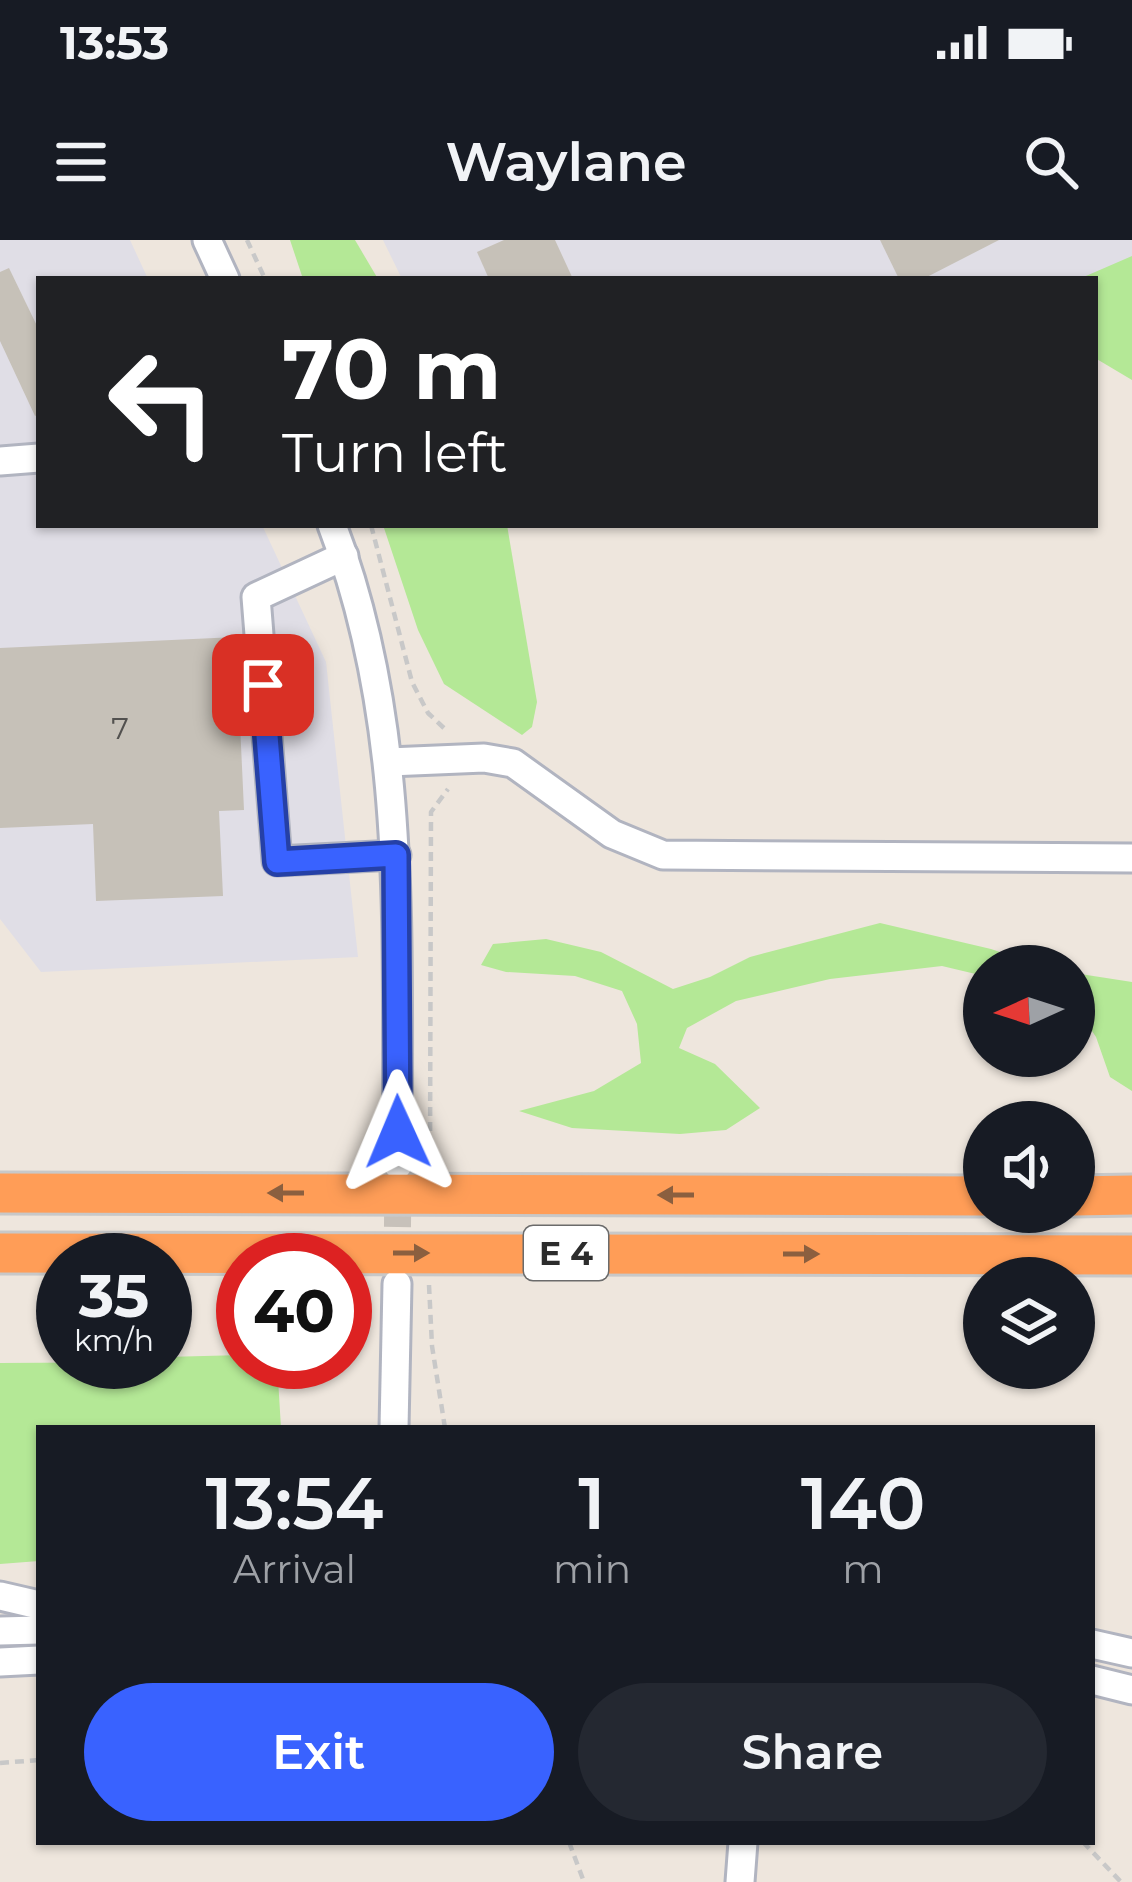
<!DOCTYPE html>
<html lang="en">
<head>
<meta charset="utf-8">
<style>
	body { margin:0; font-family:Montserrat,sans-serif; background:#242831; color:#f1f3f6; height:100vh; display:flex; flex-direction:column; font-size:45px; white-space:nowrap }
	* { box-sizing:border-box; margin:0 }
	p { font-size:39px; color:#9ea1a6 }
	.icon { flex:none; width:66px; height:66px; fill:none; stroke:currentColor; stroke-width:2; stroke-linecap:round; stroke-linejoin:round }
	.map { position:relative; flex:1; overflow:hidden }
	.sheet { position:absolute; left:36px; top:1185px; width:1059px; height:420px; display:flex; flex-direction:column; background:#171b24; border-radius:0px; box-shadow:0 3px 9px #0004 }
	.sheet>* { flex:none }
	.hud { position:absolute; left:36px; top:36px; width:1062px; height:252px; border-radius:0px; box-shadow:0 3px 9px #0004; background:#202124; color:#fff; overflow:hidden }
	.needle { width:78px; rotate:267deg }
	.buttons { position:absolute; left:963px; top:705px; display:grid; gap:24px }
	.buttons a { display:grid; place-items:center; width:132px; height:132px; border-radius:50%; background:#171b24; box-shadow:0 3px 9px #0004; font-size:60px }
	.speed { position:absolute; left:36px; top:993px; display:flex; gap:24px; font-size:60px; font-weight:700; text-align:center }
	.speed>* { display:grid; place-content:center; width:156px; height:156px; border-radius:50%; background:#171b24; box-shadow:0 3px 9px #0004; line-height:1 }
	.speed small { font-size:30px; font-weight:400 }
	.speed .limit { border:18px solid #d22; background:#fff; color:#111 }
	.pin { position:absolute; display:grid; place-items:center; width:102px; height:102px; color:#fff; margin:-51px; border-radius:24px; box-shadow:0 6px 18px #0006 }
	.me { position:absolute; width:132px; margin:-66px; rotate:359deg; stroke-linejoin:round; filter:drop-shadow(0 0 9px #0008) }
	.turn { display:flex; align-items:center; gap:42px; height:252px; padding:0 48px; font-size:54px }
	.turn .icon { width:156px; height:156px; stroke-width:2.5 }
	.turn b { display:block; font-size:84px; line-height:102px }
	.eta { display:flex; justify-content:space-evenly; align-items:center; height:204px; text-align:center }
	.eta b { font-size:72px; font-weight:600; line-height:84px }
	.cta { display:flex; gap:24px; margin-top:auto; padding:24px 48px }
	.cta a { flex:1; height:138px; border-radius:72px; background:#3962ff; color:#fff; font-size:48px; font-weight:600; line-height:138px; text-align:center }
	.cta a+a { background:#242831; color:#f1f3f6 }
	.status { display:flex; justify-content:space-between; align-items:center; height:84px; padding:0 60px; background:#171b24; direction:ltr }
	.status svg { height:33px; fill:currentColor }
	header { display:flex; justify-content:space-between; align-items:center; height:156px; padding:0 48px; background:#171b24; font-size:54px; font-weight:600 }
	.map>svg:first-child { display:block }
	.industrial { fill:#e0dee6 }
	.green { fill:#b4e896 }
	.building { fill:#c6c1b8 }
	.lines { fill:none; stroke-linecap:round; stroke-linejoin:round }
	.minor-tunnel { stroke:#c7c1ba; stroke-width:27; stroke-dasharray:27 14; stroke-linecap:butt }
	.minor-casing { stroke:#b1b4c0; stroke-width:33 }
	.highway-casing { stroke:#c8c8c8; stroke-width:45 }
	.path { stroke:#c8c8c8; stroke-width:4.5; stroke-dasharray:9 6; stroke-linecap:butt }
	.minor { stroke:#fff; stroke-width:27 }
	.highway { stroke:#ff9d57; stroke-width:39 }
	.oneway { fill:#8b5f3f }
	.route-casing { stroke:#2540a6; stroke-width:30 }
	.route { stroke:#3962ff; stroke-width:21 }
	.labels { text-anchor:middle; stroke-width:9; stroke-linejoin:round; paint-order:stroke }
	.number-label { font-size:30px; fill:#52514f }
	.shield { fill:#fff; stroke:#6b6b6b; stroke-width:3 }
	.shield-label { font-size:33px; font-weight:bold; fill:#2c2c2c }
</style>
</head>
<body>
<div class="status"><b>13:53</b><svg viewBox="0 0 49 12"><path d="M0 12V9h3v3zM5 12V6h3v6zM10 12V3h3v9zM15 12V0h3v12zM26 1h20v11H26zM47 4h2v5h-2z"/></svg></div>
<header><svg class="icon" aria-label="menu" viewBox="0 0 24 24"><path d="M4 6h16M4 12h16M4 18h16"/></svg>Waylane<svg class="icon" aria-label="search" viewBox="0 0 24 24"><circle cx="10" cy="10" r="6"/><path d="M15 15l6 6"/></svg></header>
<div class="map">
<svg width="1132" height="1642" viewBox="0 0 1132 1642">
	<rect width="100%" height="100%" fill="#eee6dd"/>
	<!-- industrial -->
	<g class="industrial">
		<polygon points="0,0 130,0 148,39 39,39 39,285 262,285 326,422 358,717 41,732 0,679"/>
		<polygon points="383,0 1132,0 1132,88 1095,39 402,39"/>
	</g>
	<!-- green -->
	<g class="green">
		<polygon points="290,0 355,0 378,39 303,39"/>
		<polygon points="1132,16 1132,140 1095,118 1095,39 1079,39"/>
		<polygon points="383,285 507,285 537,462 532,487 522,495 444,444 418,390"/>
		<polygon points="880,683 991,709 1042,726 984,726 984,736 942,726 830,739 736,761 687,788 679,808 715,824 760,868 726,890 680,894 572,888 519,871 594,851 641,823 637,784 622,751 575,736 506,732 481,725 493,704 546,699 601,712 673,749 710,737 750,717"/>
		<polygon points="1074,733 1132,742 1132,851 1110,837 1096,797 1074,764"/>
		<polygon points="243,1115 243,1122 277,1122 281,1188 39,1188 39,1321 0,1324 0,1123 165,1122 165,1117"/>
	</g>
	<!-- building -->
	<g class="building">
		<polygon points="504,0 555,0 573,39 489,39 477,12"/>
		<polygon points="880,0 999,0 923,39 899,39"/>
		<polygon points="9,28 39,90 39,174 35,176 0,101 0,32"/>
		<polygon points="236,397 244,570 219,571 223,656 96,661 93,584 0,588 0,408"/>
	</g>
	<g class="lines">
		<!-- minor-tunnel -->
		<polyline class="minor-tunnel" points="397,1028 398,940"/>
		<defs>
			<g id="minor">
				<polyline points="207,0 225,39"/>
				<polyline points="0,221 39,218"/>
				<path d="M332 285C411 490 395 709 398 925"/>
				<polyline points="344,316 256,357 277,621 396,615"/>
				<polyline points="389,522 484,518 513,523 612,594 663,615 1132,618"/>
				<polyline points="394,1188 397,1044"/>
				<polyline points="0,1356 39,1365"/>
				<polyline points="0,1391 39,1390"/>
				<polyline points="1092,1404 1132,1413"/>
				<polyline points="0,1422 39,1420"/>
				<polyline points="1092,1440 1132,1450"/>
				<polyline points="740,1642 743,1602"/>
			</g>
			<g id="highway">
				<polyline points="0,953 984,956"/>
				<polyline points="1074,956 1132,955"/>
				<polyline points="0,1013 1132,1015"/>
			</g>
		</defs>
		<!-- minor casing -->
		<use href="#minor" class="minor-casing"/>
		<!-- highway casing -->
		<use href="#highway" class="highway-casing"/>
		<!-- path -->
		<g class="path">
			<polyline points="247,0 265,39"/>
			<polyline points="371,285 412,442 428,473 446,490"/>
			<polyline points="430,921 431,572 448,549"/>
			<polyline points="429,1045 432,1106 445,1188"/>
			<polyline points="0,1523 39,1520"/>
			<polyline points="569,1602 584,1642"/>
			<polyline points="1083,1602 1121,1642"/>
		</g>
		<!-- minor -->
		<use href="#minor" class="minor"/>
		<!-- highway -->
		<use href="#highway" class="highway"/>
	</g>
	<!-- one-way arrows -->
	<defs><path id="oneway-solid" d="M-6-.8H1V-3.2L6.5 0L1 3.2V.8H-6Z" transform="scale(3)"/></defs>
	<g class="oneway">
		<use href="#oneway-solid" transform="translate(286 953) rotate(-180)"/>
		<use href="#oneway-solid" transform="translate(676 955) rotate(-180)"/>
		<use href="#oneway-solid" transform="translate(411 1013)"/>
		<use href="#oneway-solid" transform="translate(801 1014)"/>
	</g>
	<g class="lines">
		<defs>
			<polyline id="route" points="263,445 277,622 396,615 398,892"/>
		</defs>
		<!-- route casing -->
		<use href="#route" class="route-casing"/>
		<!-- route -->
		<use href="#route" class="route"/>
	</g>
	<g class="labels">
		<!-- number labels -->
		<g class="number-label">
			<text x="120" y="499">7</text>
		</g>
		<!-- shield labels -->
		<rect class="shield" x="524" y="986" width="84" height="54" rx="9"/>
		<g class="shield-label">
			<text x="566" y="1025">E 4</text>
		</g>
	</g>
</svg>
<div class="buttons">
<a><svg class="needle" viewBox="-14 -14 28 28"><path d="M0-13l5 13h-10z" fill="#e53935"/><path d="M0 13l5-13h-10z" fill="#9ea1a6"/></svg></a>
<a><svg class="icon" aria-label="sound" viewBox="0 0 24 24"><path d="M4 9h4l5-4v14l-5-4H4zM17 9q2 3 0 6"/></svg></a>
<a><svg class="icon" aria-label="layers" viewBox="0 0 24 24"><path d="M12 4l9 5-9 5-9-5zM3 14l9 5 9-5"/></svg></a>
</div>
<div class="speed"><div>35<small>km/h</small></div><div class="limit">40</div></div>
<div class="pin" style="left:263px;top:445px;background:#d93025"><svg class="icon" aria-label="arrive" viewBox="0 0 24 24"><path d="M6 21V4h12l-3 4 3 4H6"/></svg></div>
<svg class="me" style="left:398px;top:892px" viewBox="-20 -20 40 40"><path d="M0-17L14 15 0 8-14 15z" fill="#3962ff" stroke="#fff" stroke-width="4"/></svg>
<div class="hud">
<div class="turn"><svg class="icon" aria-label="left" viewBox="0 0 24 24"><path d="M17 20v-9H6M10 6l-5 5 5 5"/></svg><div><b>70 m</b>Turn left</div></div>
</div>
<section class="sheet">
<div class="eta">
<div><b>13:54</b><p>Arrival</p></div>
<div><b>1</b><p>min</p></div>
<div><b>140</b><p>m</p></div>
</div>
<div class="cta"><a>Exit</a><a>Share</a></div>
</section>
</div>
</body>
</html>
